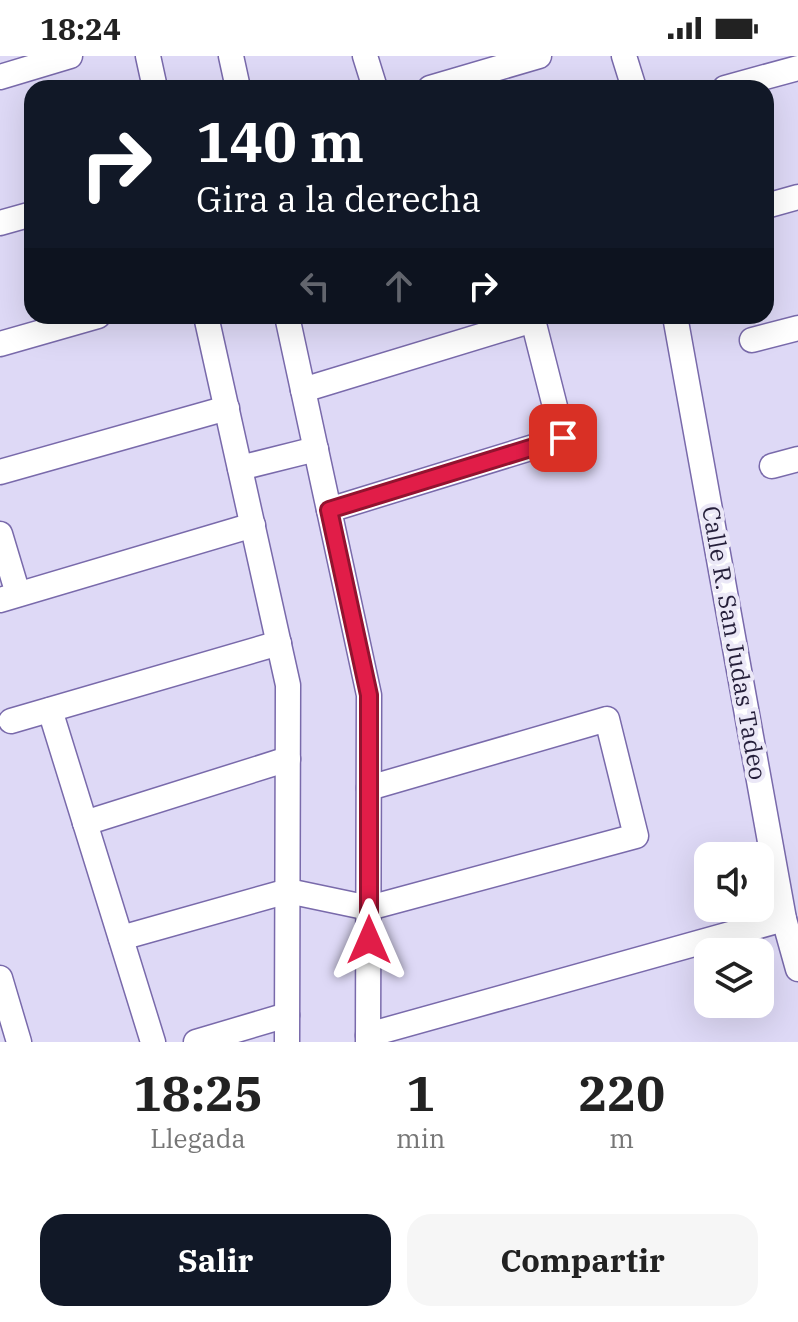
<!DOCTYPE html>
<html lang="es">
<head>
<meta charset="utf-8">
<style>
	body { margin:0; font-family:"IBM Plex Serif",serif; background:#f6f6f6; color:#222; height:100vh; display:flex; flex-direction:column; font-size:30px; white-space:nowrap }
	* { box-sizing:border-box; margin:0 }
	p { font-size:26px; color:#767676 }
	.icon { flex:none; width:44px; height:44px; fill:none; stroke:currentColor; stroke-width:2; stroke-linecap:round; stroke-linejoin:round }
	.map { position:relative; height:986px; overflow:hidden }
	.side { display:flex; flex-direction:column; background:#fff; flex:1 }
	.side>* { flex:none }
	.guide { position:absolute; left:24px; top:24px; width:750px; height:244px; border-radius:24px; box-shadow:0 8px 32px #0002; background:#111827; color:#fff; overflow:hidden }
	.controls { position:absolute; left:694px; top:786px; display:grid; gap:16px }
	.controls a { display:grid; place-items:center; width:80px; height:80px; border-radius:16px; background:#fff; box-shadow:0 8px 32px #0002; font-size:40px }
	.pin { position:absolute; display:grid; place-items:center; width:68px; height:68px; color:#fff; margin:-34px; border-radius:16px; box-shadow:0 4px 12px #0006 }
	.me { position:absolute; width:88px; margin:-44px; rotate:0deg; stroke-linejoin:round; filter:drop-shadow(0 0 6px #0008) }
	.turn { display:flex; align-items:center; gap:28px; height:168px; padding:0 40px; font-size:36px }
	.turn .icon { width:104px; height:104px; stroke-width:2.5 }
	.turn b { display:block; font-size:56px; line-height:68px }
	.lanes { display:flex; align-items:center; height:76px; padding:0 40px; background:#0003; justify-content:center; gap:40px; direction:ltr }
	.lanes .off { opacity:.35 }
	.eta { display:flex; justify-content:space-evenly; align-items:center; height:136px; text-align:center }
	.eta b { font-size:48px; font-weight:700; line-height:56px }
	.cta { display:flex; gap:16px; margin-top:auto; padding:16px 40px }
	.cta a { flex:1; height:92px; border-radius:24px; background:#111827; color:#fff; font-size:32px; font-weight:700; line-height:92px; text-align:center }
	.cta a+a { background:#f6f6f6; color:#222 }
	.status { display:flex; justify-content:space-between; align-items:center; height:56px; padding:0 40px; background:#fff; direction:ltr }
	.status svg { height:22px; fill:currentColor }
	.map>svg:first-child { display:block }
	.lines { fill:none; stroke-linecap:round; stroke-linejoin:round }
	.minor-casing { stroke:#796aab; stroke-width:27 }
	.minor { stroke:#fff; stroke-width:24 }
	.route-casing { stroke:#92132f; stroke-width:20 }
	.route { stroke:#e11d48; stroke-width:14 }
	.labels { text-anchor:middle; stroke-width:8; stroke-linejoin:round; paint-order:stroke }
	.street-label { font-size:24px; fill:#251f3a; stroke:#ebe8f7 }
</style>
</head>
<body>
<div class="status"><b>18:24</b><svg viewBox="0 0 49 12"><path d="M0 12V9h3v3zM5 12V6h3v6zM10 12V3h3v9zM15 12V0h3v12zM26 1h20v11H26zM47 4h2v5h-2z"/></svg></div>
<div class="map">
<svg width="798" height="986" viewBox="0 0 798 986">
	<rect width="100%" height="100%" fill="#ded9f6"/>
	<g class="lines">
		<defs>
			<g id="minor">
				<polyline points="148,0 155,32"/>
				<polyline points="231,0 238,32"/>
				<polyline points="365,0 375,32"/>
				<polyline points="624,0 634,32"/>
				<polyline points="0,21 70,0"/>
				<polyline points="430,32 539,0"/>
				<polyline points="725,32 798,12"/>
				<polyline points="766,150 798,141"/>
				<polyline points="0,167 32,158"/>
				<polyline points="206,260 288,629 287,986"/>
				<polyline points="287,260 369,639 368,986"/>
				<polyline points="675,260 784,863 798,913"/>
				<polyline points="752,284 798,272"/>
				<polyline points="0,288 98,260"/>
				<polyline points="303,334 533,264"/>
				<polyline points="772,410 798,403"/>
				<polyline points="240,412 316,393"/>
				<polyline points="0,416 227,352"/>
				<polyline points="329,454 563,382 533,264 534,260"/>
				<polyline points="0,478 18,538"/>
				<polyline points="0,544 253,469"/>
				<polyline points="50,654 153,986"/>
				<polyline points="11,665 279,587"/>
				<polyline points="85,767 288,703"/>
				<polyline points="121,882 288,835 369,852 636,780 607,663 369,732"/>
				<polyline points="0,922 19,986"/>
				<polyline points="368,979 784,863"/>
				<polyline points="196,986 287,959"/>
			</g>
		</defs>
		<!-- minor casing -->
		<use href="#minor" class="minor-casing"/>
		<!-- minor -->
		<use href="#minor" class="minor"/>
	</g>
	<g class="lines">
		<defs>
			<polyline id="route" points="369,884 369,639 329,454 563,382"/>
		</defs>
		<!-- route casing -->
		<use href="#route" class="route-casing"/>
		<!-- route -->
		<use href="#route" class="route"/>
	</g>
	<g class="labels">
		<!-- street labels -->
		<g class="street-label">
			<text transform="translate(734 587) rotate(80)" y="8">Calle R. San Judas Tadeo</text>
		</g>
	</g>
</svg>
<div class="controls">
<a><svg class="icon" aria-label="sound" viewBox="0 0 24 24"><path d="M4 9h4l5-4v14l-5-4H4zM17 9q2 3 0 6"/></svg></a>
<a><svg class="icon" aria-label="layers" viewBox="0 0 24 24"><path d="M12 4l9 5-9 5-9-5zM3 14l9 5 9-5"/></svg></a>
</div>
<div class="pin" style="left:563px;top:382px;background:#d93025"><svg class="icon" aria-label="arrive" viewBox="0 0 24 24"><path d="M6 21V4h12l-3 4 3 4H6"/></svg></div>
<svg class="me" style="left:369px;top:884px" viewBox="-20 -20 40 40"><path d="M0-17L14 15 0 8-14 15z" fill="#e11d48" stroke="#fff" stroke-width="4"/></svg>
<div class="guide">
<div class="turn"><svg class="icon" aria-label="right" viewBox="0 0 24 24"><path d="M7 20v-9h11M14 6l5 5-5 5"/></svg><div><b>140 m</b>Gira a la derecha</div></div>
<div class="lanes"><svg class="icon off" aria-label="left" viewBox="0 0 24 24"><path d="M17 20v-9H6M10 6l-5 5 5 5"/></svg><svg class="icon off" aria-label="ahead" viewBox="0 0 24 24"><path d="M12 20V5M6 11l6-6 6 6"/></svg><svg class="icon" aria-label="right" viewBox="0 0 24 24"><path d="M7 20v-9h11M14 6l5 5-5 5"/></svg></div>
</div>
</div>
<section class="side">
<div class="eta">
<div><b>18:25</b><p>Llegada</p></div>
<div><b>1</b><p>min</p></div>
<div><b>220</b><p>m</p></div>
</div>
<div class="cta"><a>Salir</a><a>Compartir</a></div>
</section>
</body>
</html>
